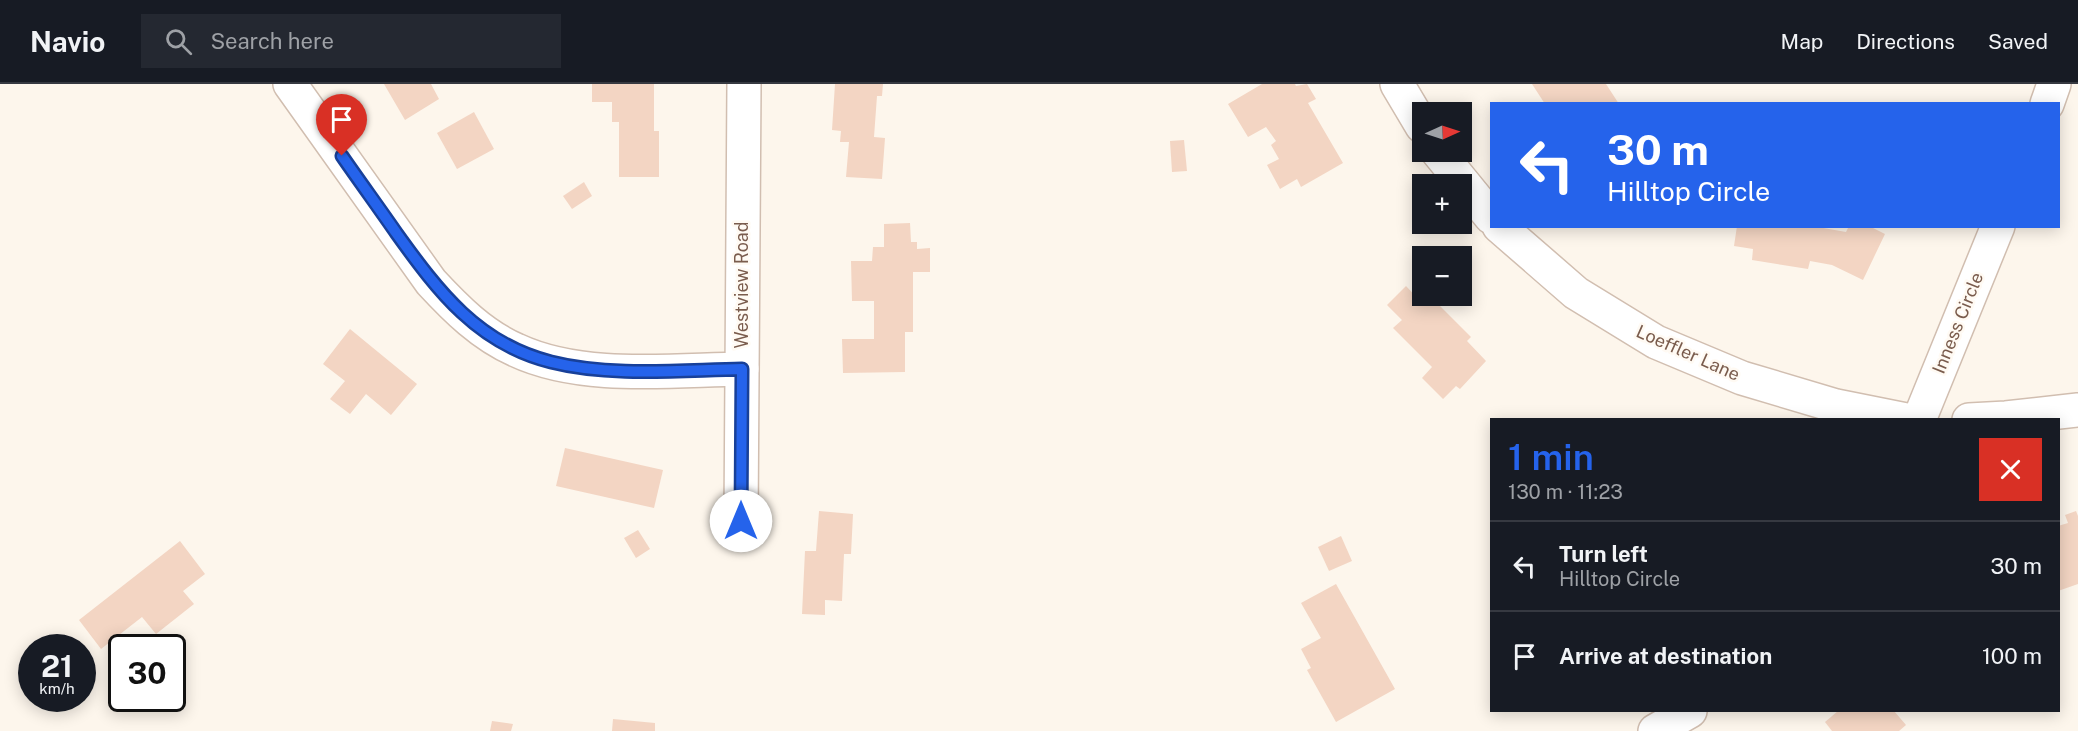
<!DOCTYPE html>
<html lang="en">
<head>
<meta charset="utf-8">
<style>
	body { margin:0; font-family:"Public Sans",sans-serif; background:#242831; color:#f1f3f6; height:100vh; display:flex; flex-direction:column; font-size:22px; white-space:nowrap }
	* { box-sizing:border-box; margin:0 }
	p { font-size:20px; color:#9ea1a6 }
	.icon { flex:none; width:33px; height:33px; fill:none; stroke:currentColor; stroke-width:2; stroke-linecap:round; stroke-linejoin:round }
	.map { position:relative; flex:1; overflow:hidden }
	.drawer { position:absolute; left:1490px; top:334px; width:570px; height:294px; display:flex; flex-direction:column; background:#171b24; border-radius:0px; box-shadow:0 3px 15px #0003 }
	.drawer>* { flex:none }
	.top-card { position:absolute; left:1490px; top:18px; width:570px; height:126px; border-radius:0px; box-shadow:0 3px 15px #0003; background:#2563eb; color:#fff; overflow:hidden }
	.needle { width:39px; rotate:87deg }
	.tools { position:absolute; left:1412px; top:18px; display:grid; gap:12px }
	.tools a { display:grid; place-items:center; width:60px; height:60px; border-radius:0px; background:#171b24; box-shadow:0 3px 15px #0003; font-size:30px }
	.speed { position:absolute; left:18px; top:550px; display:flex; gap:12px; font-size:30px; font-weight:700; text-align:center }
	.speed>* { display:grid; place-content:center; width:78px; height:78px; border-radius:50%; background:#171b24; box-shadow:0 3px 15px #0003; line-height:1 }
	.speed small { font-size:15px; font-weight:400 }
	.speed .limit { border:3px solid #111; border-radius:9px; background:#fff; color:#111 }
	.pin { position:absolute; display:grid; place-items:center; width:51px; height:51px; color:#fff; margin:-62px -26px; border-radius:50% 50% 50% 0; rotate:-45deg; box-shadow:0 0 6px #0007 }
	.pin .icon { rotate:45deg }
	.me { position:absolute; width:66px; margin:-33px; rotate:0deg; stroke-linejoin:round; filter:drop-shadow(0 0 4px #0008) }
	.turn { display:flex; align-items:center; gap:21px; height:126px; padding:0 18px; font-size:27px }
	.turn .icon { width:78px; height:78px; stroke-width:2.5 }
	.turn b { display:block; font-size:42px; line-height:51px }
	.round { display:grid; place-items:center; flex:none; width:63px; height:63px; border-radius:0px; background:#242831 }
	.headline { display:flex; align-items:center; justify-content:space-between; height:102px; padding:0 18px }
	h1 { font-size:36px; font-weight:600; line-height:45px; color:#2563eb }
	ul { padding:0; list-style:none }
	li { display:flex; align-items:center; gap:18px; height:90px; padding:0 18px; border-top:2px solid #363941 }
	li div { flex:1 }
	li b { display:block; font-size:22px }
	li em { font-style:normal }
	header { display:flex; align-items:center; gap:36px; box-sizing:border-box; height:84px; padding:0 30px; background:#171b24; border-bottom:2px solid #363941 }
	header strong { font-size:28px }
	nav { display:flex; gap:33px; margin-inline-start:auto; font-size:21px }
	.search { width:420px; height:54px; background:#242831; display:flex; align-items:center; gap:15px; box-sizing:border-box; padding:0 21px; border-radius:0px; color:#9ea1a6; font-size:22px }
	.map>svg:first-child { display:block }
	.building { fill:#f3d5c3 }
	.lines { fill:none; stroke-linecap:round; stroke-linejoin:round }
	.minor-casing { stroke:#d1beb0; stroke-width:36 }
	.minor { stroke:#fff; stroke-width:33 }
	.route-casing { stroke:#184099; stroke-width:15 }
	.route { stroke:#2563eb; stroke-width:10 }
	.labels { text-anchor:middle; stroke-width:5; stroke-linejoin:round; paint-order:stroke }
	.street-label { font-size:18px; fill:#7a5c4d; stroke:#fffaf3 }
</style>
</head>
<body>
<header>
<strong>Navio</strong>
<div class="search"><svg class="icon" aria-label="search" viewBox="0 0 24 24"><circle cx="10" cy="10" r="6"/><path d="M15 15l6 6"/></svg>Search here</div>
<nav><a>Map</a><a>Directions</a><a>Saved</a></nav>
</header>
<div class="map">
<svg width="2078" height="647" viewBox="0 0 2078 647">
	<rect width="100%" height="100%" fill="#fdf6ec"/>
	<!-- building -->
	<g class="building">
		<polygon points="384,0 431,0 439,15 405,36"/>
		<polygon points="592,0 654,0 654,47 659,47 659,93 619,93 619,38 612,38 612,18 592,18"/>
		<polygon points="835,0 883,0 882,12 877,12 874,53 885,54 882,95 846,93 849,58 840,58 841,47 832,46"/>
		<polygon points="1262,0 1295,0 1296,2 1307,0 1316,15 1308,19 1343,79 1301,103 1297,95 1280,105 1267,81 1279,75 1271,61 1276,57 1266,43 1248,53 1228,20"/>
		<polygon points="1532,0 1606,0 1619,20 1545,20"/>
		<polygon points="474,28 494,65 457,85 437,49"/>
		<polygon points="1184,56 1187,87 1172,88 1170,57"/>
		<polygon points="584,98 592,112 572,125 563,112"/>
		<polygon points="910,139 911,158 917,158 917,165 930,164 930,188 913,188 913,248 905,248 905,288 843,289 842,255 874,255 874,217 852,217 851,177 872,177 873,163 884,163 884,140"/>
		<polygon points="1737,142 1812,142 1846,148 1849,142 1869,142 1885,150 1863,196 1832,181 1810,177 1808,185 1752,176 1753,165 1734,162"/>
		<polygon points="1406,202 1422,219 1430,212 1471,253 1467,257 1486,277 1460,305 1456,302 1443,315 1422,294 1432,283 1393,244 1402,236 1387,221"/>
		<polygon points="350,245 417,300 391,331 366,310 350,330 330,315 345,297 323,280"/>
		<polygon points="565,364 663,386 654,424 556,402"/>
		<polygon points="819,427 853,430 851,470 844,470 842,517 825,516 825,531 802,530 805,467 816,467"/>
		<polygon points="2076,427 2078,432 2078,500 2058,507 2058,442 2068,439 2065,431"/>
		<polygon points="638,446 650,465 636,474 624,454"/>
		<polygon points="1341,452 1352,477 1329,487 1318,463"/>
		<polygon points="180,457 205,490 183,507 194,520 156,550 142,533 101,565 79,536"/>
		<polygon points="1336,500 1395,605 1336,638 1307,586 1311,584 1301,565 1321,554 1301,519"/>
		<polygon points="1838,627 1894,627 1906,641 1899,647 1832,647 1825,638"/>
		<polygon points="613,635 655,639 655,647 612,647"/>
		<polygon points="492,637 513,640 511,647 490,647"/>
	</g>
	<g class="lines">
		<defs>
			<g id="minor">
				<path d="M290 0 431 198C456 225 482 251 516 266 582 297 671 286 742 285"/>
				<polyline points="1397,0 1422,42"/>
				<polyline points="2047,20 2054,0"/>
				<polyline points="1438,68 1491,133"/>
				<polyline points="1499,142 1576,209 1656,258 1742,294 1836,322 1906,336"/>
				<polyline points="1919,336 1998,142"/>
				<polyline points="1969,336 2006,334 2078,326"/>
				<polyline points="741,437 744,0"/>
				<polyline points="1655,647 1690,627"/>
			</g>
		</defs>
		<!-- minor casing -->
		<use href="#minor" class="minor-casing"/>
		<!-- minor -->
		<use href="#minor" class="minor"/>
	</g>
	<g class="lines">
		<defs>
			<path id="route" d="M342 72C360 98 379 124 397 150 438 207 478 260 551 278 610 293 681 286 742 285L741 437"/>
		</defs>
		<!-- route casing -->
		<use href="#route" class="route-casing"/>
		<!-- route -->
		<use href="#route" class="route"/>
	</g>
	<g class="labels">
		<!-- street labels -->
		<g class="street-label">
			<text transform="translate(742 201) rotate(-90)" y="6">Westview Road</text>
			<text transform="translate(1958 239) rotate(-68)" y="6">Inness Circle</text>
			<text transform="translate(1688 269) rotate(24)" y="6">Loeffler Lane</text>
		</g>
	</g>
</svg>
<div class="tools">
<a><svg class="needle" viewBox="-14 -14 28 28"><path d="M0-13l5 13h-10z" fill="#e53935"/><path d="M0 13l5-13h-10z" fill="#9ea1a6"/></svg></a>
<a>+</a>
<a>−</a>
</div>
<div class="speed"><div>21<small>km/h</small></div><div class="limit">30</div></div>
<div class="pin" style="left:342px;top:72px;background:#d93025"><svg class="icon" aria-label="arrive" viewBox="0 0 24 24"><path d="M6 21V4h12l-3 4 3 4H6"/></svg></div>
<svg class="me" style="left:741px;top:437px" viewBox="-20 -20 40 40"><circle r="19" fill="#fff"/><path d="M0-13L10 11 0 6-10 11z" fill="#2563eb"/></svg>
<div class="top-card">
<div class="turn"><svg class="icon" aria-label="left" viewBox="0 0 24 24"><path d="M17 20v-9H6M10 6l-5 5 5 5"/></svg><div><b>30 m</b>Hilltop Circle</div></div>
</div>
<section class="drawer">
<div class="headline"><div><h1>1 min</h1><p>130 m · 11:23</p></div><a class="round" style="background:#d93025;color:#fff"><svg class="icon" aria-label="close" viewBox="0 0 24 24"><path d="M6 6l12 12M18 6L6 18"/></svg></a></div>
<ul>
<li><svg class="icon" aria-label="left" viewBox="0 0 24 24"><path d="M17 20v-9H6M10 6l-5 5 5 5"/></svg><div><b>Turn left</b><p>Hilltop Circle</p></div><em>30 m</em></li>
<li><svg class="icon" aria-label="arrive" viewBox="0 0 24 24"><path d="M6 21V4h12l-3 4 3 4H6"/></svg><div><b>Arrive at destination</b></div><em>100 m</em></li>
</ul>
</section>
</div>
</body>
</html>
